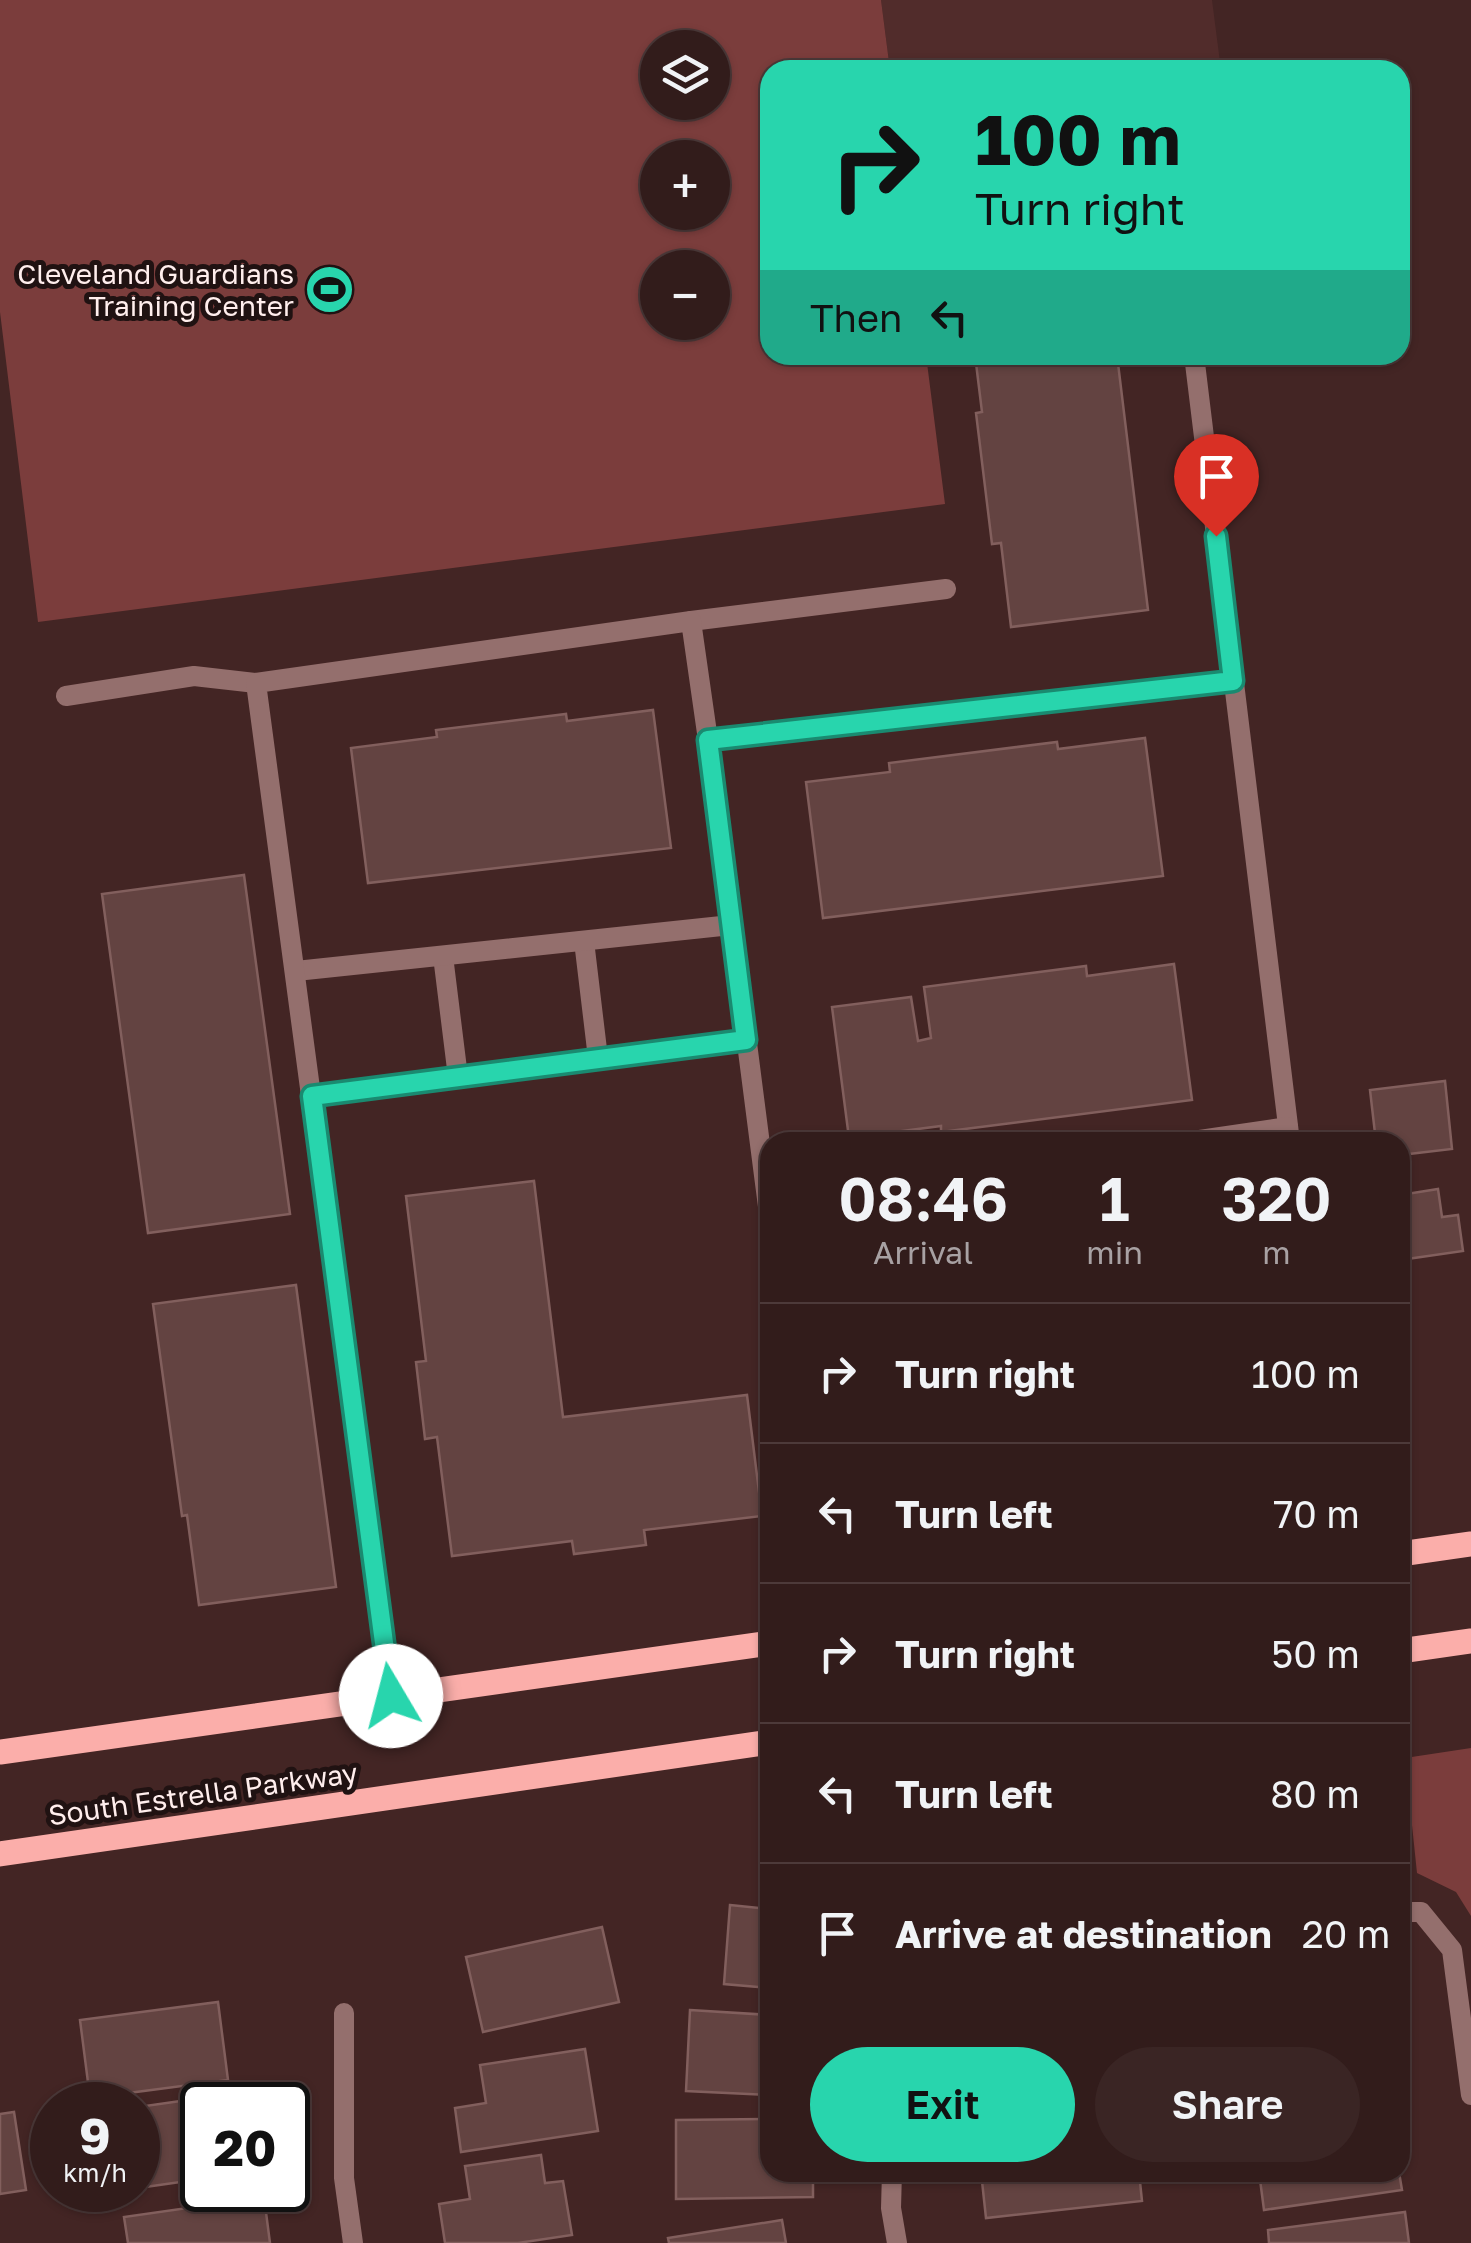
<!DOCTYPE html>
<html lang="en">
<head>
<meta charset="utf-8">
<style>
	body { margin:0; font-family:"Golos Text",sans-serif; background:#3a2524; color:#f1f3f6; height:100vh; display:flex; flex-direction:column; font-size:38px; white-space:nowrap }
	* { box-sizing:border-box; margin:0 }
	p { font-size:32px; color:#a8a1a3 }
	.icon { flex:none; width:55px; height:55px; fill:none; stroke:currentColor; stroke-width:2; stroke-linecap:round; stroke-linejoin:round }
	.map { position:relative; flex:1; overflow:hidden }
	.sheet { position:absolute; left:760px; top:1132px; width:650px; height:1050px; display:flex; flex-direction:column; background:#321c1b; border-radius:30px; box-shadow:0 2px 8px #0004,0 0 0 2px #4d3a3a }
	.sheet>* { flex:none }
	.guide { position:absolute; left:760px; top:60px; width:650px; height:305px; border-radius:30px; box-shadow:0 2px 8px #0004,0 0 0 2px #4d3a3a; background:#28d5ad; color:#111; overflow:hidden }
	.controls { position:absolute; left:640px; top:30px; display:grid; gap:20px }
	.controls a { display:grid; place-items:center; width:90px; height:90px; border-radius:50%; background:#321c1b; box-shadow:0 2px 8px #0004,0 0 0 2px #4d3a3a; font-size:50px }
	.speed { position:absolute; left:30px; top:2082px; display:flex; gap:20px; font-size:50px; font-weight:700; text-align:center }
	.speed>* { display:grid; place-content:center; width:130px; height:130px; border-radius:50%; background:#321c1b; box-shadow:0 2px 8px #0004,0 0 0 2px #4d3a3a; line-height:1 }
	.speed small { font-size:25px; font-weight:400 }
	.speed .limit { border:5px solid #111; border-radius:15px; background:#fff; color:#111 }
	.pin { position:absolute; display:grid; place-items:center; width:85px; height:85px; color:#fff; margin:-102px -42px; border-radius:50% 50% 50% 0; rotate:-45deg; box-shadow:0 0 10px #0007 }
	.pin .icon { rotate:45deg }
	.me { position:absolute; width:110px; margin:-55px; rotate:352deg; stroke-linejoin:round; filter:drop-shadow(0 0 8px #0008) }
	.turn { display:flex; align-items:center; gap:35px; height:210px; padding:0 50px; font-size:45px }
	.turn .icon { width:130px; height:130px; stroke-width:2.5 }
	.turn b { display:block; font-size:70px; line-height:85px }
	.then { display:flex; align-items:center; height:95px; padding:0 50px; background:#0003; gap:20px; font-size:38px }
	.eta { display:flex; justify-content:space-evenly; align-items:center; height:170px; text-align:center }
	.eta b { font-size:60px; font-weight:600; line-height:70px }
	.cta { display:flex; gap:20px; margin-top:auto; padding:20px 50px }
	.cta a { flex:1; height:115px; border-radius:60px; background:#28d5ad; color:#111; font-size:40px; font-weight:600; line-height:115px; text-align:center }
	.cta a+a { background:#3a2524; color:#f1f3f6 }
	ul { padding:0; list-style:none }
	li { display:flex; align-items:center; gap:30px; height:140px; padding:0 50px; border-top:2px solid #4d3a3a }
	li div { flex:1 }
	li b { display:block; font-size:38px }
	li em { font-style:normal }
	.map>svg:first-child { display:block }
	.built { fill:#512c2b }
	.green { fill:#7b3d3c; fill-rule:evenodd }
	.building { fill:#634341; stroke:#825f5d; stroke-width:2.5 }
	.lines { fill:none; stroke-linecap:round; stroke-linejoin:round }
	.lane { stroke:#946f6d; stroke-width:20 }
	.street { stroke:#946f6d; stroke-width:20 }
	.primary { stroke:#fbaeaa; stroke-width:25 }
	.route-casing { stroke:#1a8a70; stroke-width:25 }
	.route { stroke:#28d5ad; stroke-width:18 }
	.labels { text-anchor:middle; stroke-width:10; stroke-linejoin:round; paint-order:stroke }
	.poi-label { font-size:28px; fill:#ffeeed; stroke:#201212; text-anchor:end }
	.street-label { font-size:28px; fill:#ffeeed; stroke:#201212 }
</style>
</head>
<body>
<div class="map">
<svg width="1471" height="2243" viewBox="0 0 1471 2243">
	<rect width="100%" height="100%" fill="#432524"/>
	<!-- built -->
	<polygon class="built" points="881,0 1212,0 1221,70 890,70"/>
	<!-- green -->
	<g class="green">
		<path d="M0 0H881L890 70H770V355H926L945 504 38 622 0 312ZM658 48H712V102H658ZM658 158H712V212H658ZM658 268H712V322H658Z"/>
		<polygon points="1471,1748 1471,1916 1456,1892 1417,1873 1405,1758"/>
	</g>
	<!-- building -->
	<g class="building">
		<polygon points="975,355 1117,355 1148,610 1011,627 1001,543 992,544 976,413 982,412"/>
		<polygon points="653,710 671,848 368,883 351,748 437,737 436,730 566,714 567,721"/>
		<polygon points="1145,738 1163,876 823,918 806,782 890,772 889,763 1057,742 1058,749"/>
		<polygon points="244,875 290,1214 148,1233 102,894"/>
		<polygon points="1174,964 1192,1100 941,1132 941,1126 849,1138 832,1007 911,997 918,1041 931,1038 924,987 1086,966 1087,976"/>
		<polygon points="1445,1081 1452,1149 1400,1155 1400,1142 1376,1142 1370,1090"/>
		<polygon points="534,1181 563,1417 747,1395 762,1516 644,1530 646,1545 574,1554 572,1541 452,1556 437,1437 425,1439 416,1362 426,1361 406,1196"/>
		<polygon points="1438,1189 1442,1217 1458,1215 1463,1251 1400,1260 1400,1195"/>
		<polygon points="296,1285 336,1587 199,1605 187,1515 182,1516 153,1304"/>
		<polygon points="730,1905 770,1909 770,1988 724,1984"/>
		<polygon points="602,1927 619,2002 483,2032 466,1957"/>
		<polygon points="218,2002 228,2080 90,2098 80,2020"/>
		<polygon points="690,2010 770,2015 770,2095 686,2091"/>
		<polygon points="585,2049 598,2131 461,2152 455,2108 486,2103 480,2065"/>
		<polygon points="209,2097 210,2105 202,2105 202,2179 138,2188 138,2107"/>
		<polygon points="14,2112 26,2190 0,2194 0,2114"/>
		<polygon points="770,2119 770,2172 813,2172 813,2197 676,2199 676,2120"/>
		<polygon points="541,2155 545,2183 563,2181 572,2235 518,2243 445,2243 439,2204 470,2199 465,2166"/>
		<polygon points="981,2172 1139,2172 1142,2201 986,2218"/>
		<polygon points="1259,2172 1399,2172 1402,2190 1264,2210"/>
		<polygon points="264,2197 270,2243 128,2243 124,2217"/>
		<polygon points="1405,2212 1409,2243 1269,2243 1268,2230"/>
		<polygon points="782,2220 786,2243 669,2243 668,2238"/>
	</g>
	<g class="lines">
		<!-- lane -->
		<g class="lane">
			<polyline points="1194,355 1290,1142"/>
			<polyline points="691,621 946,589"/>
			<polyline points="66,696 194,676 256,683"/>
			<polyline points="584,941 598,1058"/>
			<polyline points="443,956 458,1077"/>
			<polyline points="296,971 731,925"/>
			<polyline points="311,1096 746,1039"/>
			<polyline points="1186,1142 1288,1127"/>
			<polyline points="770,1222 708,740 1233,681"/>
			<polyline points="391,1696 256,683 691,621 708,740"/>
		</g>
		<!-- street -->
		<g class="street">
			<polyline points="1400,1912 1421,1912 1452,1950 1471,2095"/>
			<polyline points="344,2013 344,2178 353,2243"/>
			<polyline points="892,2172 891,2208 897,2243"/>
		</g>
		<!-- primary -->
		<g class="primary">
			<polyline points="1400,1554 1471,1544"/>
			<polyline points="1400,1651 1471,1641"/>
			<polyline points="0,1752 770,1643"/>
			<polyline points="0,1854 770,1742"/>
		</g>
	</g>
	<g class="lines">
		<defs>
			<polyline id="route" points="391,1696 312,1096 746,1040 708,740 1233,681 1216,536"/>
		</defs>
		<!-- route casing -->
		<use href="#route" class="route-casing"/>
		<!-- route -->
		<use href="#route" class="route"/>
	</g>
	<!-- icons -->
	<defs>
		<symbol id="stadium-disc" viewBox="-11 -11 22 22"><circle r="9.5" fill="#28d5ad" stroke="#201212"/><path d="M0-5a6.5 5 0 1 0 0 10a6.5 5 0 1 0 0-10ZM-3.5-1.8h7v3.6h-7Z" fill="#111"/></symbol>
	</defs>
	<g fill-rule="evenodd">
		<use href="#stadium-disc" x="302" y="262" width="55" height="55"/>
	</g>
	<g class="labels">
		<!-- poi labels -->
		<g class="poi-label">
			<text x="294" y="284">Cleveland Guardians<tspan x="294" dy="32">Training Center</tspan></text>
		</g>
		<!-- street labels -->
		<g class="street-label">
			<text transform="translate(203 1794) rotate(-8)" y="10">South Estrella Parkway</text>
		</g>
	</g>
</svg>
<div class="controls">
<a><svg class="icon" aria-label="layers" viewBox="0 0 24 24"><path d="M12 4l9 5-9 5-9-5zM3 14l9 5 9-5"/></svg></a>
<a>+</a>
<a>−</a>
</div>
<div class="speed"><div>9<small>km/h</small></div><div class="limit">20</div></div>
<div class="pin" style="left:1216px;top:536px;background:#d93025"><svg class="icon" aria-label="arrive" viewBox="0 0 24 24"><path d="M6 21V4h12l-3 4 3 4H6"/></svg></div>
<svg class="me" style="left:391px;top:1696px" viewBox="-20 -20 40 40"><circle r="19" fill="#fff"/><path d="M0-13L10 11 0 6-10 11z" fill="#28d5ad"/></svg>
<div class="guide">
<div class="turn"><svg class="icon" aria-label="right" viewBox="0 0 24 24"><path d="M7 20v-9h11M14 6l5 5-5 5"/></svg><div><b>100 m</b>Turn right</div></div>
<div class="then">Then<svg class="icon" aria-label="left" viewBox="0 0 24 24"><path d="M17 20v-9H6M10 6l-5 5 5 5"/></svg></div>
</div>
<section class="sheet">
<div class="eta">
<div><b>08:46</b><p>Arrival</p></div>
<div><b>1</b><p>min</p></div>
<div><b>320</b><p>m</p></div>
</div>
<ul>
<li><svg class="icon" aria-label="right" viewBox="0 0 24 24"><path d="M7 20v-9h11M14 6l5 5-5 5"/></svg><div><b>Turn right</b></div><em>100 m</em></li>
<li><svg class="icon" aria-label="left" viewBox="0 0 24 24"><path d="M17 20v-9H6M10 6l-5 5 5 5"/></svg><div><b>Turn left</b></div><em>70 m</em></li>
<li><svg class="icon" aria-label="right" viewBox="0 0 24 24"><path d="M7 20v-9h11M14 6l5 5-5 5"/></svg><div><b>Turn right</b></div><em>50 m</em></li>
<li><svg class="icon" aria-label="left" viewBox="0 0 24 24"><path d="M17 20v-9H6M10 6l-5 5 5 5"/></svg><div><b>Turn left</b></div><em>80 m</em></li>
<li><svg class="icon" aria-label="arrive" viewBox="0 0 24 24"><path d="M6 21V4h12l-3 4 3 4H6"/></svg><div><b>Arrive at destination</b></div><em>20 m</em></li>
</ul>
<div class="cta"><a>Exit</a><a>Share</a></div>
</section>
</div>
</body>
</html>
